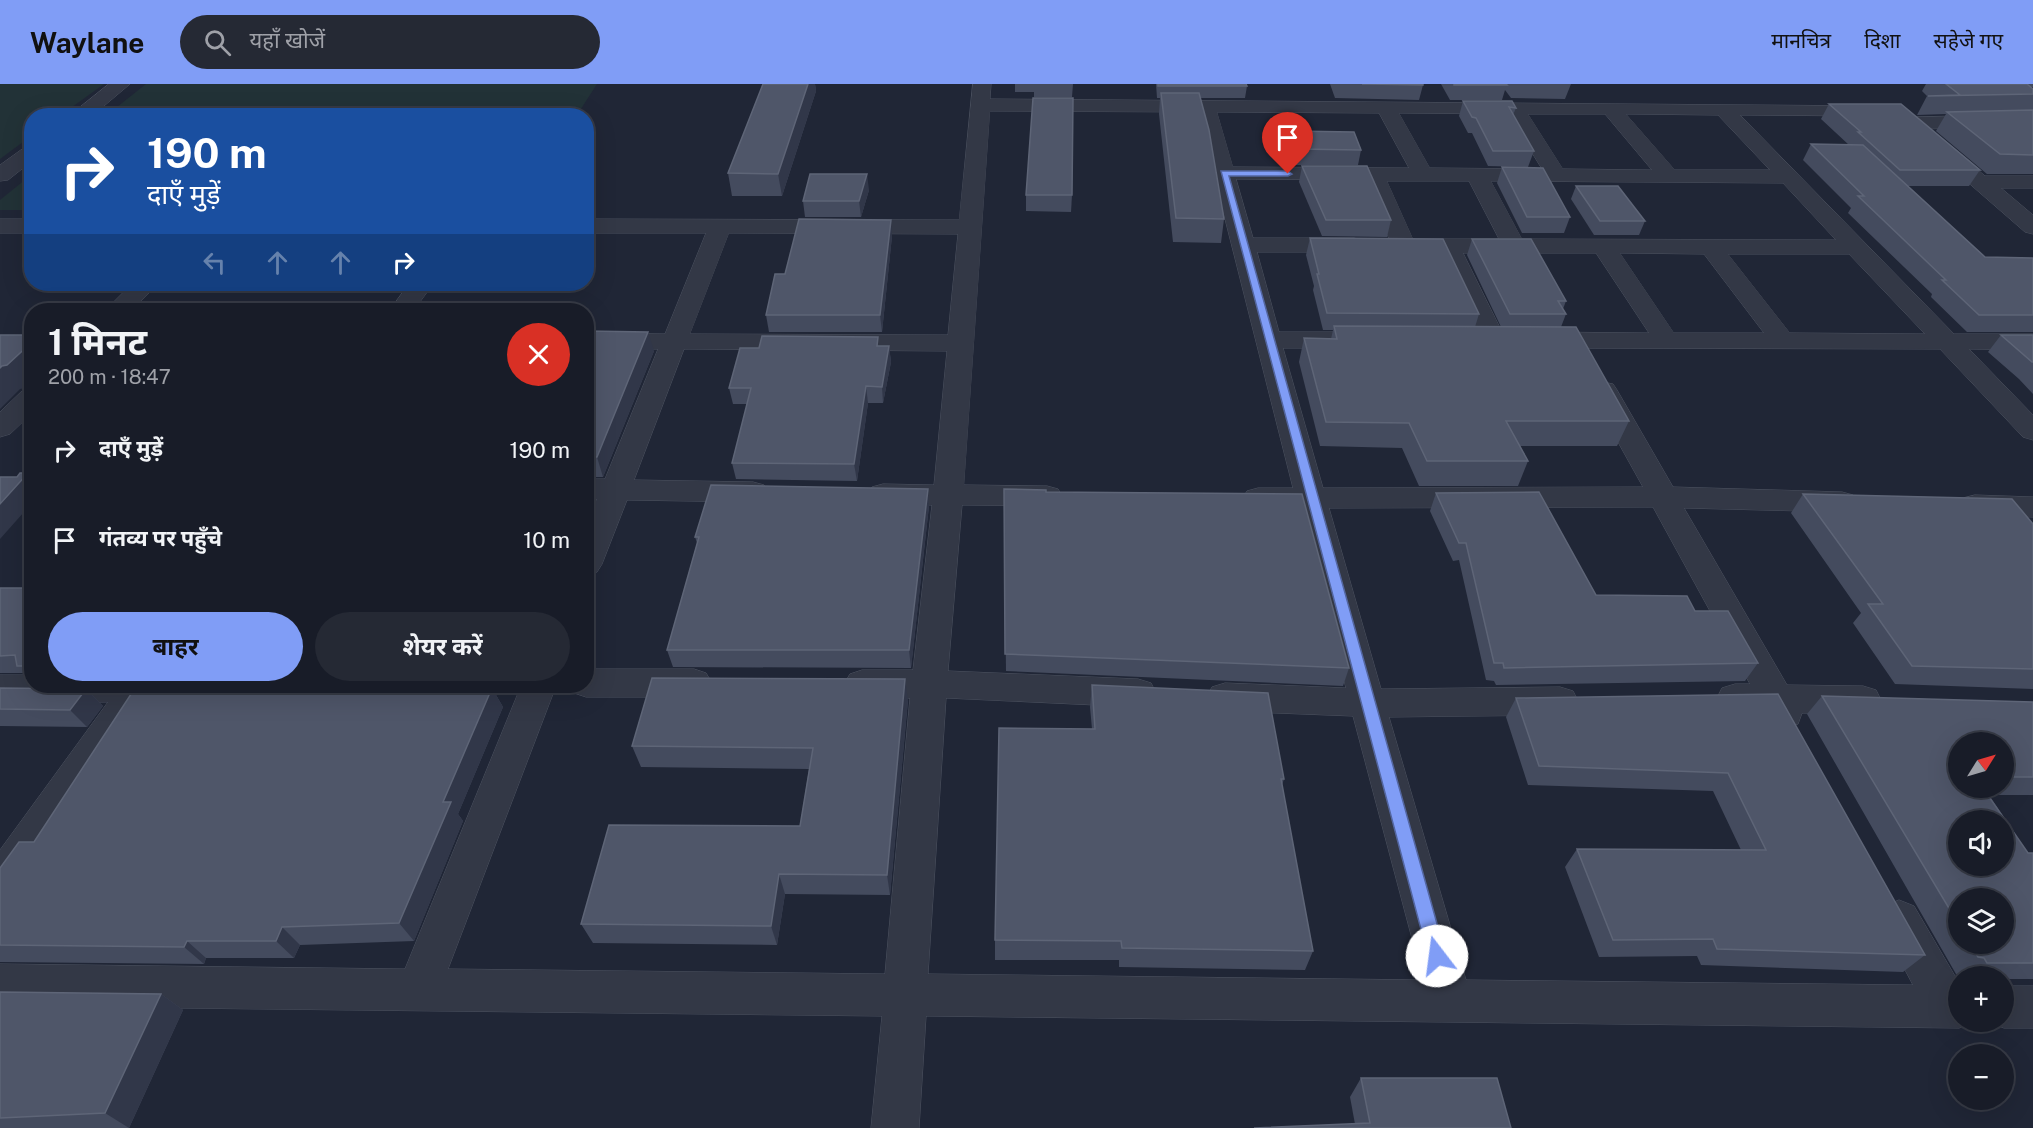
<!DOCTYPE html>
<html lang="hi">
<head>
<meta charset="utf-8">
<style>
	body { margin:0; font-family:"Public Sans","Noto Sans Devanagari",sans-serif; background:#252934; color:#f1f3f6; height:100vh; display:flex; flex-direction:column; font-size:22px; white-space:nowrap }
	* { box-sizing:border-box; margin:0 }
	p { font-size:20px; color:#9fa1a8 }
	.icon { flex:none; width:33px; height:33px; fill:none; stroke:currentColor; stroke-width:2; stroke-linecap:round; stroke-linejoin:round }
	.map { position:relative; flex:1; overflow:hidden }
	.drawer { position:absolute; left:24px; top:219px; width:570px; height:390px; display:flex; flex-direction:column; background:#181c28; border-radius:24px; box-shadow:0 6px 24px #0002,0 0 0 2px #363a45 }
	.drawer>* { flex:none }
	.guide { position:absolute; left:24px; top:24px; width:570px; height:183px; border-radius:24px; box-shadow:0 6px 24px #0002,0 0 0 2px #363a45; background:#1a4fa0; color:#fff; overflow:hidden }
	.needle { width:39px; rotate:53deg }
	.buttons { position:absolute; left:1948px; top:648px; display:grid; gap:12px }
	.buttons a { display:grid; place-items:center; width:66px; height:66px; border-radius:50%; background:#181c28; box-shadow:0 6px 24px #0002,0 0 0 2px #363a45; font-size:30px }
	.pin { position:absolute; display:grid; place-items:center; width:51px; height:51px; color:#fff; margin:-62px -26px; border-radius:50% 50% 50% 0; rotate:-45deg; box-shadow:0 0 6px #0007 }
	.pin .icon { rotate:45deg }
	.me { position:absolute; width:66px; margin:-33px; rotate:345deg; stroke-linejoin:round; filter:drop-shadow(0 0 4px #0008) }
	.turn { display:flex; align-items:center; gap:21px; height:126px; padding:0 24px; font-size:27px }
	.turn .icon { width:78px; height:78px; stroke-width:2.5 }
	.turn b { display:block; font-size:42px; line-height:51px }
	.lanes { display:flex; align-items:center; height:57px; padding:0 24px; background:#0003; justify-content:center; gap:30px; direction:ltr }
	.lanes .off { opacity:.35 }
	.round { display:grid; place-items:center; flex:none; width:63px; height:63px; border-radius:32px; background:#252934 }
	.head { display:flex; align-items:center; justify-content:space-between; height:102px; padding:0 24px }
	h1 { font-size:36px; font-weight:700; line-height:45px }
	.button { display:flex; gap:12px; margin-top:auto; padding:12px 24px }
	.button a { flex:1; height:69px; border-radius:36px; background:#809df6; color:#111; font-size:24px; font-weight:700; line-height:69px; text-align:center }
	.button a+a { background:#252934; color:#f1f3f6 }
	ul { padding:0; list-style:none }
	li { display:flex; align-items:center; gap:18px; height:90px; padding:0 24px }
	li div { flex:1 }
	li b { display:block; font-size:22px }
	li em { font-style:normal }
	header { display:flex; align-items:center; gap:36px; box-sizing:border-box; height:84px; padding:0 30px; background:#809df6; color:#111 }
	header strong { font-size:28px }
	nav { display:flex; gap:33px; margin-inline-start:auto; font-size:21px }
	.search { width:420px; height:54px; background:#252934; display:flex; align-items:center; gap:15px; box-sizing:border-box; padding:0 21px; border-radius:33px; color:#9fa1a8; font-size:22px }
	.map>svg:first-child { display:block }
	.green { fill:#223237 }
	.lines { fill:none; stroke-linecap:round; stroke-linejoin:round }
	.minor-casing { stroke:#4d5361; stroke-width:1 }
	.minor { fill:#333846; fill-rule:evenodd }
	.wall { fill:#444b5e; fill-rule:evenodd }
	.shaded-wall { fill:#313749 }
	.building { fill:#4f5669; stroke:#5e6577; stroke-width:1.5; fill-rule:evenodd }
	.route { fill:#809df6; stroke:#5366a0; stroke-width:1.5 }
</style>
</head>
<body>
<header>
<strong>Waylane</strong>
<div class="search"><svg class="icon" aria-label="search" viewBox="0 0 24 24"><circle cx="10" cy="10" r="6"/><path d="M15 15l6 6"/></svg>यहाँ खोजें</div>
<nav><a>मानचित्र</a><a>दिशा</a><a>सहेजे गए</a></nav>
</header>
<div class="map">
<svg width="2033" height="1044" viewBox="0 0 2033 1044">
	<rect width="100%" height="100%" fill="#202636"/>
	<!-- green -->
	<g class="green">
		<polygon points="0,0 104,0 61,31 32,32 31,52 0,75"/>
		<polygon points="146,0 597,0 577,31 107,31"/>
		<polygon points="31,91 31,126 0,126 0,116"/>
	</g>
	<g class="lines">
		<defs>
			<g id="minor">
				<polygon points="109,0 130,0 92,32 69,32"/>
				<path d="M973 0H991L990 15 1878 22 1881 26 1878 30 1871 32 1740 31 1954 250H2033V266L1969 265 2033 331V356L2023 353 1940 265 1540 264 1531 261 1527 256 1531 251 1540 248 1649 249 1596 169H1463L1506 256 1502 261 1493 264 1484 261 1440 169 1394 167 1365 96 1236 95 1253 154H1354L1362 156 1366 161 1362 166 1354 168H1257L1279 248H1347L1356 251 1360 256 1356 261 1347 264H1283L1323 404 1643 403 1589 306 1593 300 1603 298 1613 300 1617 306 1673 403 1842 408 1853 411 1857 418 1853 425 1842 428 1684 424 1787 601 1863 602 1876 606 1881 616 1876 626 1863 630 1802 629 1798 640 1785 644 1772 640 1766 628H1735L1722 624 1717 614 1722 604 1735 600H1750L1653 423 1329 424 1381 605 1560 603 1573 607 1578 617 1573 627 1560 631 1389 633 1466 896 1913 901 1878 835 1884 822 1899 816 1914 822 1959 899V938H1975L1959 944 926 932 919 1044H871L882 932 0 922V880L405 885 521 602H556L448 885 885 890 910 614H862L850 610 844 600 850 590 862 586H913L932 421 883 420 872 417 868 410 872 403 883 400 934 401 947 267 684 265 634 396 753 398 764 401 768 408 764 415 753 418 627 416 602 480 597 488 586 491V440L597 415H586V395H605L658 265H586V249L665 250 706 149H586V135L959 136ZM990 27 1198 28 1293 404H1258L1247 407 1243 414 1247 421 1258 424H1298L1346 604 1225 599 1212 603 1207 613 1212 623 1225 627 1353 632 1423 896 928 890 946 614 1138 623 1151 619 1156 609 1151 599 1138 595 948 587 962 421 1047 422 1058 419 1062 412 1058 405 1047 402 964 401ZM1217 28 1379 29 1409 84 1233 83ZM1399 29 1508 30 1542 85 1430 84ZM1528 30H1605L1652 86 1563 85ZM1626 30 1718 31 1770 86H1675ZM1387 97H1469L1499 155H1413ZM1491 97 1783 99 1836 156 1522 155ZM729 149 958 150 948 251 690 250ZM1620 169 1704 170 1764 249H1674ZM1728 170H1849L1925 250 1790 249Z"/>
				<polygon points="2033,31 2033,43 1912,45 1905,43 1902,39 1905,35 1912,33"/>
				<polygon points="1940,58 1947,60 1985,92 2033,92 2033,104 2001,104 2033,131 2033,150 2025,148 1933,68 1930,64 1933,60"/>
				<polygon points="32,61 32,77 8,96 0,97 0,81 25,63"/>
				<rect x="0" y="135" width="32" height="14"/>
				<polygon points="132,200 158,200 132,226 106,226"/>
				<polygon points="409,200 433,200 414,226 390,226"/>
				<polygon points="32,305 32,329 10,350 0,353 0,328 22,307"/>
				<polygon points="1975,411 2033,413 2033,433 1975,431 1964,428 1960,421 1964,414"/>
				<polygon points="586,585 694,585 706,589 712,599 706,609 694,613 586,613 574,609 570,602 586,602"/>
				<polygon points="0,591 32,591 32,602 297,603 291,613 279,617 147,618 14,812 0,817 0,766 108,618 0,619"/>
				<polygon points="2004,902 2033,902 2033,944 2004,944 1988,938 2004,938"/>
			</g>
		</defs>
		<!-- minor casing -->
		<use href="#minor" class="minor-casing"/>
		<!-- minor -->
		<use href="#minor" class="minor"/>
	</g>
	<!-- wall -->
	<g class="wall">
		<polygon points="763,0 815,0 816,7 782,112 732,112 728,89"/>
		<polygon points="1015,0 1073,0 1072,13 1034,13 1034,8 1015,8"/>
		<polygon points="1156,0 1246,0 1247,2 1245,14 1200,14 1224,135 1221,159 1173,158 1159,30 1160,14 1157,14"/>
		<polygon points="1330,0 1423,0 1423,1 1419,16 1335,14"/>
		<polygon points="1441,0 1571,0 1565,15 1511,14 1505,6 1502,16 1450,16"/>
		<polygon points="1926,0 2033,0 2033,3 2031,3 2033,5 2033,90 1987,90 1936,47 1946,30 1917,31 1927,12 1922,7"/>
		<polygon points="1463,17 1516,24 1513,31 1534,67 1528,83 1488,82 1472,49 1468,49 1459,32"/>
		<polygon points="1829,20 1980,86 1969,102 1908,102 1985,173 2033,174 2033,248 1967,248 1931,213 1932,210 1848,129 1851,124 1803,76 1811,60 1849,61 1821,35"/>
		<polygon points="1291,47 1361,66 1358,81 1294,81 1288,63"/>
		<polygon points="1302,82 1391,136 1387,153 1322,152 1299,98"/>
		<polygon points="1502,83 1570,133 1564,149 1522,149 1497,99"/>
		<polygon points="1576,102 1645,137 1639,151 1594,151 1571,115"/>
		<polygon points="869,106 861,133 805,133 803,117"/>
		<polygon points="1026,111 1072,111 1071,128 1026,127"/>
		<polygon points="892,152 882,248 769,248 766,231 785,190"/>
		<polygon points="1310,154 1479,230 1475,243 1501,243 1467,171 1472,155 1566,217 1563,225 1566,230 1561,243 1629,337 1617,362 1520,362 1528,377 1518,402 1419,402 1402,364 1320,362 1299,278 1304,254 1331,255 1333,246 1323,246 1313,206 1314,202 1306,171"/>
		<polygon points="586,247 654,267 603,393 586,393"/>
		<polygon points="2001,251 2033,251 2033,310 2019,295 1988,268"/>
		<polygon points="879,262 889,262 891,278 883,319 868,319 857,397 736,395 732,379 747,320 733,320 729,304 759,264"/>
		<polygon points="1004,405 1349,584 1343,602 1006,587"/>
		<polygon points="1436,409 1596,511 1695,527 1758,579 1745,597 1496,601 1494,597 1486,596 1459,476 1453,477 1430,427"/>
		<polygon points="1803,410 2033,440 2033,605 1895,600 1853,539 1861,529 1791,429"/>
		<polygon points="929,422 911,584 673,583 667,566 697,459 695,453"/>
		<polygon points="0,504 32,504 32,597 23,589 0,589"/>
		<polygon points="1092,601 1284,695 1282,701 1313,867 1305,886 1119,883 1119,876 995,876 995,856 1092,645 1090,623"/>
		<polygon points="0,604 86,605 103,622 87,643 0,642"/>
		<polygon points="492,604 503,623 458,730 463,737 414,857 300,861 294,874 206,874 204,880 0,878 0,784 34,758"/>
		<polygon points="1778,610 1925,871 1903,888 1701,881 1697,872 1599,873 1565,783 1577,765 1741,766 1713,707 1528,701 1506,633 1516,614"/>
		<path d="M1822 612 2033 618V711H1989L2028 769H2033V895H2004V892H1963L1962 890H1956L1807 630ZM2004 658V704H1959ZM1959 814 2004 860H1959Z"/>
		<polygon points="908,616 890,811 785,810 777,861 593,859 581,840 800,742 809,685 641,683 632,662"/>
		<polygon points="0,908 161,910 183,926 129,1044 0,1044"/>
		<polygon points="1361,994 1511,1044 1355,1040 1350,1013"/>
	</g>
	<!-- shaded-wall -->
	<g class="shaded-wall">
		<polygon points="808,0 815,0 816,7 782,112 778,90"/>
		<polygon points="867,90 869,106 861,133 859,117"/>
		<polygon points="891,136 892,152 882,248 880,231"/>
		<polygon points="648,248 654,267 603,393 597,373"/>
		<polygon points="32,258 32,298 25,304 20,305 0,325 0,284"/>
		<polygon points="889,262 891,278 883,319 882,303"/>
		<polygon points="866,302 868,319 857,397 854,380"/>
		<polygon points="28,389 32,393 32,419 0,455 0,420"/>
		<polygon points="928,405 929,422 911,584 909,566"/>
		<polygon points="905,595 908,616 890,811 887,791"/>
		<polygon points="492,604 503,623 458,730 463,737 414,857 399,839 443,718"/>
		<polygon points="86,605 103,622 87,643 70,626"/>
		<polygon points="779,790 785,810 777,861 771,842"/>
		<polygon points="282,843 300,861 294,874 276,857"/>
		<polygon points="187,857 206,874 204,880 184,863"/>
		<polygon points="161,910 183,926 129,1044 105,1029"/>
	</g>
	<!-- building -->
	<g class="building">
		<polygon points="763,0 808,0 778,90 728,89"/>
		<polygon points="1158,0 1246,0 1247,2 1158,2"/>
		<polygon points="1362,0 1423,0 1423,1 1368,0"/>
		<polygon points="1454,0 1506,0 1507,1 1454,1"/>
		<polygon points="1946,0 2027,0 2033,5 2033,10 1928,12 1960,11"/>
		<polygon points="1161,9 1199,9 1209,46 1224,135 1176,134"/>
		<polygon points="1033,14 1073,14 1072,111 1026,111"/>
		<polygon points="1463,17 1512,17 1516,24 1509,23 1534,67 1493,67 1476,34 1472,33"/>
		<polygon points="1829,20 1901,20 1980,86 1900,86 1858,48 1861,48"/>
		<polygon points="2033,26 2033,71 2000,70 1947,28"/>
		<polygon points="1291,47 1354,48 1361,66 1297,65"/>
		<polygon points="1811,60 1863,61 1985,173 2033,174 2033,231 1979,231 1942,196 1946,196 1858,112 1864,112"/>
		<polygon points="1302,82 1367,82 1391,136 1326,136"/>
		<polygon points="1502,83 1543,84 1570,133 1527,133"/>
		<polygon points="810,90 867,90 859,117 803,117"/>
		<polygon points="1576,102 1618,102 1645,137 1600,137"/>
		<polygon points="799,135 891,136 880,231 766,231 775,190 785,190"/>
		<polygon points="1310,154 1443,155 1479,230 1327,229 1317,190 1319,190"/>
		<polygon points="1472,155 1531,155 1566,217 1558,217 1566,230 1510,230"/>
		<polygon points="1334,242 1576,243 1629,337 1506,337 1528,377 1427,377 1409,339 1326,338 1304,254 1337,255"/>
		<polygon points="586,247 648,248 597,373 586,373"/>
		<polygon points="0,251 32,251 32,258 7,281 2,282 0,284"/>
		<polygon points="2001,251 2033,251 2033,278 2032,278"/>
		<polygon points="762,252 878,253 877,262 889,262 882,303 866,302 854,380 732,379 751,304 729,304 740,264 759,264"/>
		<polygon points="20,389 28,389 0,420 0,393 17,393"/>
		<polygon points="711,401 928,405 909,566 667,566 699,453 695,453"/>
		<polygon points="1004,405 1046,406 1046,408 1302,410 1349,584 1005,570"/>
		<polygon points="1539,408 1596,511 1687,512 1695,527 1728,527 1758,579 1504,584 1503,579 1494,579 1466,459 1459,459 1436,409"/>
		<polygon points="1803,410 2012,415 2033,440 2033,585 1912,582 1868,520 1883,520"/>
		<polygon points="0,504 32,504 32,582 17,582 15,571 0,572"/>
		<polygon points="652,594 905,595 887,791 779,790 771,842 581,840 609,741 800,742 813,664 632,662"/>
		<polygon points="1092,601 1268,609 1284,695 1281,695 1313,867 1122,864 1121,857 995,856 999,644 1095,645"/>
		<polygon points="237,602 404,602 492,604 443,718 451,718 399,839 282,843 276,857 187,857 184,863 0,861 0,784 19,758 34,758 135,604 236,604"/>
		<polygon points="0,604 86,605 70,626 0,625"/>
		<polygon points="1778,610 1925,871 1717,865 1713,855 1613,856 1577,765 1766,766 1728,689 1539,682 1516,614"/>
		<path d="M1822 612 2033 618V693H2004V658H1959V704H1983L2028 769H2033V879H1987L1984 874 1978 873 1970 860H2004V814H1959V841ZM1959 736H2004V782H1959Z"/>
		<polygon points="0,908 161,910 105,1029 0,1034"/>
		<polygon points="1361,994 1497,994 1511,1044 1254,1044 1370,1039"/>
	</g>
	<!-- route -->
	<polygon class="route" points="1221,87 1288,87 1292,90 1288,92 1229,92 1446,872 1443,877 1437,880 1431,877 1428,872"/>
</svg>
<div class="buttons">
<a><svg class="needle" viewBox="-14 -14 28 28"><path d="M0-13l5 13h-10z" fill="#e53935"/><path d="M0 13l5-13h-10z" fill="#9fa1a8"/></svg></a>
<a><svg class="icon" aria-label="sound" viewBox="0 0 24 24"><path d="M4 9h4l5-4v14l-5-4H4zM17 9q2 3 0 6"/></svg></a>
<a><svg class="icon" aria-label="layers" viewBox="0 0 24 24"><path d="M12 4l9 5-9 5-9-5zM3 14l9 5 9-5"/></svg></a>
<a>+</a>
<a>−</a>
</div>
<div class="pin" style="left:1288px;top:90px;background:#d93025"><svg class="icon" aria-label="arrive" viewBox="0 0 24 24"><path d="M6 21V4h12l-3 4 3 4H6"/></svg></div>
<svg class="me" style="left:1437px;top:872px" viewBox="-20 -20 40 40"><circle r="19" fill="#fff"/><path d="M0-13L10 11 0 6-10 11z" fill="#809df6"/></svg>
<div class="guide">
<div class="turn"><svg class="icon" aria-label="right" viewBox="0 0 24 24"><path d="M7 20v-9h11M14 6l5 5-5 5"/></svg><div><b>190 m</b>दाएँ मुड़ें</div></div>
<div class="lanes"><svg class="icon off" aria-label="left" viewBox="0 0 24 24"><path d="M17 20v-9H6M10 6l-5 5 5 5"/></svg><svg class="icon off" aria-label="ahead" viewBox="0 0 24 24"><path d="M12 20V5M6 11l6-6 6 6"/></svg><svg class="icon off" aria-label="ahead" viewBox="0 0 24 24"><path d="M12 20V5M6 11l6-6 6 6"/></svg><svg class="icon" aria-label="right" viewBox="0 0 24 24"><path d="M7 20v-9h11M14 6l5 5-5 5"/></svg></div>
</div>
<section class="drawer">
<div class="head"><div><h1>1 मिनट</h1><p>200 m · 18:47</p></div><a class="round" style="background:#d93025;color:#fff"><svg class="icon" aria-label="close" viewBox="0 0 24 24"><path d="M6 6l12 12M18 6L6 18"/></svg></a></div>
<ul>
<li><svg class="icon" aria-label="right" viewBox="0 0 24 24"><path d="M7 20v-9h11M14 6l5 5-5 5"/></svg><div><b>दाएँ मुड़ें</b></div><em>190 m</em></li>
<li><svg class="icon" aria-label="arrive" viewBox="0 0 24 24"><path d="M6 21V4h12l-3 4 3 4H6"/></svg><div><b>गंतव्य पर पहुँचे</b></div><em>10 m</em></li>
</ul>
<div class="button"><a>बाहर</a><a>शेयर करें</a></div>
</section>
</div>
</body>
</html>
